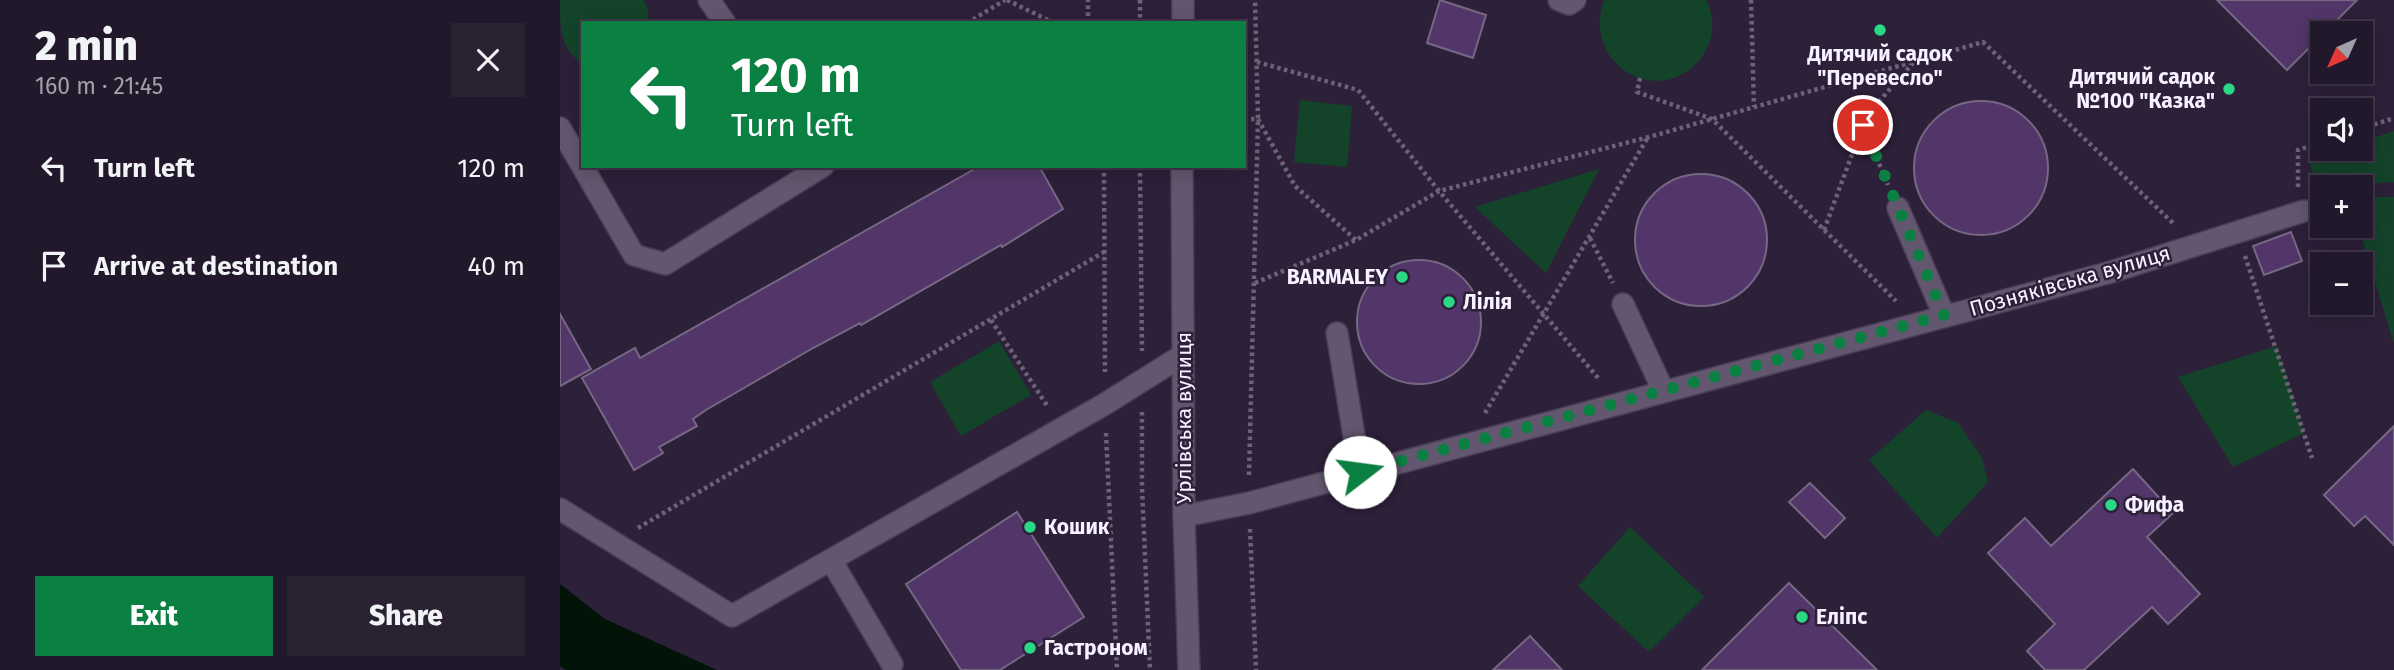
<!DOCTYPE html>
<html lang="en">
<head>
<meta charset="utf-8">
<style>
	body { margin:0; font-family:"Fira Sans",sans-serif; background:#2a2133; color:#f1f3f6; height:100vh; display:flex; flex-direction:column; font-size:26px; white-space:nowrap }
	* { box-sizing:border-box; margin:0 }
	p { font-size:23px; color:#a2a0a9 }
	.icon { flex:none; width:38px; height:38px; fill:none; stroke:currentColor; stroke-width:2; stroke-linecap:round; stroke-linejoin:round }
	.map { position:relative; flex:1; overflow:hidden }
	.side { display:flex; flex-direction:column; background:#22182b; width:560px }
	.side>* { flex:none }
	.banner { position:absolute; left:21px; top:21px; width:665px; height:147px; border-radius:0px; box-shadow:0 4px 18px #0003,0 0 0 2px #3f3747; background:#0b8043; color:#fff; overflow:hidden }
	.needle { width:46px; rotate:225deg }
	.controls { position:absolute; left:1750px; top:21px; display:grid; gap:14px }
	.controls a { display:grid; place-items:center; width:63px; height:63px; border-radius:0px; background:#22182b; box-shadow:0 4px 18px #0003,0 0 0 2px #3f3747; font-size:35px }
	.pin { position:absolute; display:grid; place-items:center; width:60px; height:60px; color:#fff; margin:-30px; border:4px solid #fff; border-radius:50%; box-shadow:0 2px 7px #0007 }
	.me { position:absolute; width:77px; margin:-38px; rotate:75deg; stroke-linejoin:round; filter:drop-shadow(0 0 5px #0008) }
	.turn { display:flex; align-items:center; gap:24px; height:147px; padding:0 35px; font-size:32px }
	.turn .icon { width:91px; height:91px; stroke-width:2.5 }
	.turn b { display:block; font-size:49px; line-height:60px }
	.round { display:grid; place-items:center; flex:none; width:74px; height:74px; border-radius:0px; background:#2a2133 }
	.summary { display:flex; align-items:center; justify-content:space-between; height:119px; padding:0 35px }
	h1 { font-size:42px; font-weight:800; line-height:52px }
	.button { display:flex; gap:14px; margin-top:auto; padding:14px 35px }
	.button a { flex:1; height:80px; border-radius:0px; background:#0b8043; color:#fff; font-size:28px; font-weight:800; line-height:80px; text-align:center }
	.button a+a { background:#2a2133; color:#f1f3f6 }
	ul { padding:0; list-style:none }
	li { display:flex; align-items:center; gap:21px; height:98px; padding:0 35px }
	li div { flex:1 }
	li b { display:block; font-size:26px }
	li em { font-style:normal }
	main { display:flex; flex:1; min-height:0 }
	.map>svg:first-child { display:block }
	.green { fill:#13442a }
	.water { fill:#021308 }
	.building { fill:#523669; stroke:#766784; stroke-width:2 }
	.lines { fill:none; stroke-linecap:round; stroke-linejoin:round }
	.minor-casing { stroke:#493d55; stroke-width:24 }
	.path { stroke:#6d6277; stroke-width:4.5; stroke-dasharray:3.5 3.5; stroke-linecap:butt }
	.minor { stroke:#63576f; stroke-width:21 }
	.route { stroke:#0b8043; stroke-width:12; stroke-dasharray:0 21.6 }
	.poi-dot { fill:#2ad885; stroke:#2d2039; stroke-width:2.5 }
	.labels { text-anchor:middle; stroke-width:5; stroke-linejoin:round; paint-order:stroke }
	.poi-label { font-size:21px; font-weight:bold; fill:#f8f1ff; stroke:#2d2039; text-anchor:start }
	.street-label { font-size:21px; fill:#f8f1ff; stroke:#2d2039 }
</style>
</head>
<body>
<main>
<section class="side">
<div class="summary"><div><h1>2 min</h1><p>160 m · 21:45</p></div><a class="round"><svg class="icon" aria-label="close" viewBox="0 0 24 24"><path d="M6 6l12 12M18 6L6 18"/></svg></a></div>
<ul>
<li><svg class="icon" aria-label="left" viewBox="0 0 24 24"><path d="M17 20v-9H6M10 6l-5 5 5 5"/></svg><div><b>Turn left</b></div><em>120 m</em></li>
<li><svg class="icon" aria-label="arrive" viewBox="0 0 24 24"><path d="M6 21V4h12l-3 4 3 4H6"/></svg><div><b>Arrive at destination</b></div><em>40 m</em></li>
</ul>
<div class="button"><a>Exit</a><a>Share</a></div>
</section>
<div class="map">
<svg width="1834" height="670" viewBox="0 0 1834 670">
	<rect width="100%" height="100%" fill="#2d2039"/>
	<!-- green -->
	<g class="green">
		<path d="M0 0H83L88 9 89 23H23V65C0 46 0 32 0 0Z"/>
		<path d="M1044 0H1147C1154 17 1155 36 1145 52 1107 113 1020 68 1044 0Z"/>
		<polygon points="740,100 792,106 787,167 734,162"/>
		<path d="M1834 131V182C1810 183 1787 187 1762 187V197L1748 159 1779 149H1801V142Z"/>
		<polygon points="1039,169 986,273 915,207"/>
		<polygon points="1801,197 1834,197 1834,344 1798,226 1801,226"/>
		<polygon points="439,341 471,395 401,436 370,382"/>
		<polygon points="1717,346 1744,433 1673,467 1618,377"/>
		<polygon points="1366,410 1398,423 1421,456 1428,482 1377,538 1309,460"/>
		<polygon points="1070,527 1144,597 1089,652 1018,586"/>
	</g>
	<!-- water -->
	<polygon class="water" points="0,584 45,619 157,670 6,670 0,666"/>
	<!-- building -->
	<g class="building">
		<polygon points="880,0 926,15 913,58 867,43"/>
		<polygon points="1657,0 1797,0 1727,70"/>
		<circle cx="1421" cy="168" r="67"/>
		<polygon points="420,166 479,166 503,209 442,247 441,245 301,325 300,323 253,348 146,410 133,419 137,426 99,447 103,453 74,470 22,378 75,348 80,358"/>
		<circle cx="1141" cy="240" r="66"/>
		<polygon points="1731,232 1742,261 1704,275 1693,246"/>
		<circle cx="859" cy="322" r="62"/>
		<polygon points="0,314 31,369 0,386"/>
		<polygon points="1834,426 1834,545 1805,516 1794,526 1764,495"/>
		<polygon points="1573,469 1613,513 1587,537 1640,594 1608,624 1592,607 1524,670 1485,670 1467,651 1495,624 1428,553 1465,518 1491,546"/>
		<polygon points="1250,483 1285,518 1265,538 1229,502"/>
		<polygon points="457,512 524,617 440,670 401,670 346,584"/>
		<polygon points="1229,583 1317,670 1142,670"/>
		<polygon points="970,636 1002,670 933,670"/>
	</g>
	<g class="lines">
		<defs>
			<g id="minor">
				<polyline points="149,0 165,23"/>
				<polyline points="623,0 623,23"/>
				<polyline points="999,0 1009,4 1015,0"/>
				<polyline points="0,128 74,255 105,264 263,166"/>
				<polyline points="622,166 624,516 629,670"/>
				<polyline points="1338,208 1384,315"/>
				<polyline points="1063,304 1103,390"/>
				<polyline points="777,333 800,472"/>
				<polyline points="0,509 172,616 545,404 623,355"/>
				<polyline points="624,516 689,503 1551,272 1744,211"/>
				<polyline points="271,560 332,664"/>
			</g>
		</defs>
		<!-- minor casing -->
		<use href="#minor" class="minor-casing"/>
		<!-- path -->
		<g class="path">
			<polyline points="447,0 494,23"/>
			<polyline points="580,0 580,23"/>
			<polyline points="1191,0 1194,107"/>
			<polyline points="407,23 445,0"/>
			<polyline points="520,23 532,23"/>
			<polyline points="528,23 528,0"/>
			<polyline points="697,62 798,90 879,191 1089,137 1423,42 1615,225"/>
			<polyline points="1080,78 1077,92 1152,119 1336,301"/>
			<polyline points="684,119 698,119 735,186 796,240"/>
			<polyline points="1303,125 1328,185"/>
			<polyline points="1801,129 1834,118"/>
			<polyline points="345,166 348,166"/>
			<polyline points="544,166 545,372"/>
			<polyline points="580,166 582,351"/>
			<polyline points="1738,187 1738,150 1762,142"/>
			<polyline points="1264,230 1303,125 1315,106 1353,63"/>
			<polyline points="1030,238 1053,283"/>
			<polyline points="1685,256 1752,458"/>
			<polyline points="695,283 796,240 879,191 1039,379"/>
			<polyline points="431,320 488,407"/>
			<polyline points="582,412 582,487 590,670"/>
			<polyline points="925,413 1088,137"/>
			<polyline points="546,433 557,670"/>
			<polyline points="689,475 698,119 695,0"/>
			<polyline points="78,528 544,252"/>
			<polyline points="690,529 696,670"/>
		</g>
		<!-- minor -->
		<use href="#minor" class="minor"/>
	</g>
	<g class="lines">
		<!-- route -->
		<polyline class="route" points="800,472 1384,315 1303,125"/>
	</g>
	<!-- markers -->
	<g class="poi-dot">
		<circle cx="1320" cy="30" r="7"/>
		<circle cx="1669" cy="89" r="7"/>
		<circle cx="842" cy="277" r="7"/>
		<circle cx="889" cy="302" r="7"/>
		<circle cx="1551" cy="505" r="7"/>
		<circle cx="470" cy="527" r="7"/>
		<circle cx="1242" cy="617" r="7"/>
		<circle cx="470" cy="648" r="7"/>
	</g>
	<g class="labels">
		<!-- poi labels -->
		<g class="poi-label">
			<text x="1320" y="61" text-anchor="middle">Дитячий садок<tspan x="1320" dy="24">"Перевесло"</tspan></text>
			<text x="1655" y="84" text-anchor="end">Дитячий садок<tspan x="1655" dy="24">№100 "Казка"</tspan></text>
			<text x="828" y="284" text-anchor="end">BARMALEY</text>
			<text x="903" y="309">Лілія</text>
			<text x="1565" y="512">Фифа</text>
			<text x="484" y="534">Кошик</text>
			<text x="1256" y="624">Еліпс</text>
			<text x="484" y="655">Гастроном</text>
		</g>
		<!-- street labels -->
		<g class="street-label">
			<text transform="translate(1510 281) rotate(-16)" y="7">Позняківська вулиця</text>
			<text transform="translate(624 418) rotate(-90)" y="7">Урлівська вулиця</text>
		</g>
	</g>
</svg>
<div class="controls">
<a><svg class="needle" viewBox="-14 -14 28 28"><path d="M0-13l5 13h-10z" fill="#e53935"/><path d="M0 13l5-13h-10z" fill="#a2a0a9"/></svg></a>
<a><svg class="icon" aria-label="sound" viewBox="0 0 24 24"><path d="M4 9h4l5-4v14l-5-4H4zM17 9q2 3 0 6"/></svg></a>
<a>+</a>
<a>−</a>
</div>
<div class="pin" style="left:1303px;top:125px;background:#d93025"><svg class="icon" aria-label="arrive" viewBox="0 0 24 24"><path d="M6 21V4h12l-3 4 3 4H6"/></svg></div>
<svg class="me" style="left:800px;top:472px" viewBox="-20 -20 40 40"><circle r="19" fill="#fff"/><path d="M0-13L10 11 0 6-10 11z" fill="#0b8043"/></svg>
<div class="banner">
<div class="turn"><svg class="icon" aria-label="left" viewBox="0 0 24 24"><path d="M17 20v-9H6M10 6l-5 5 5 5"/></svg><div><b>120 m</b>Turn left</div></div>
</div>
</div>
</main>
</body>
</html>
